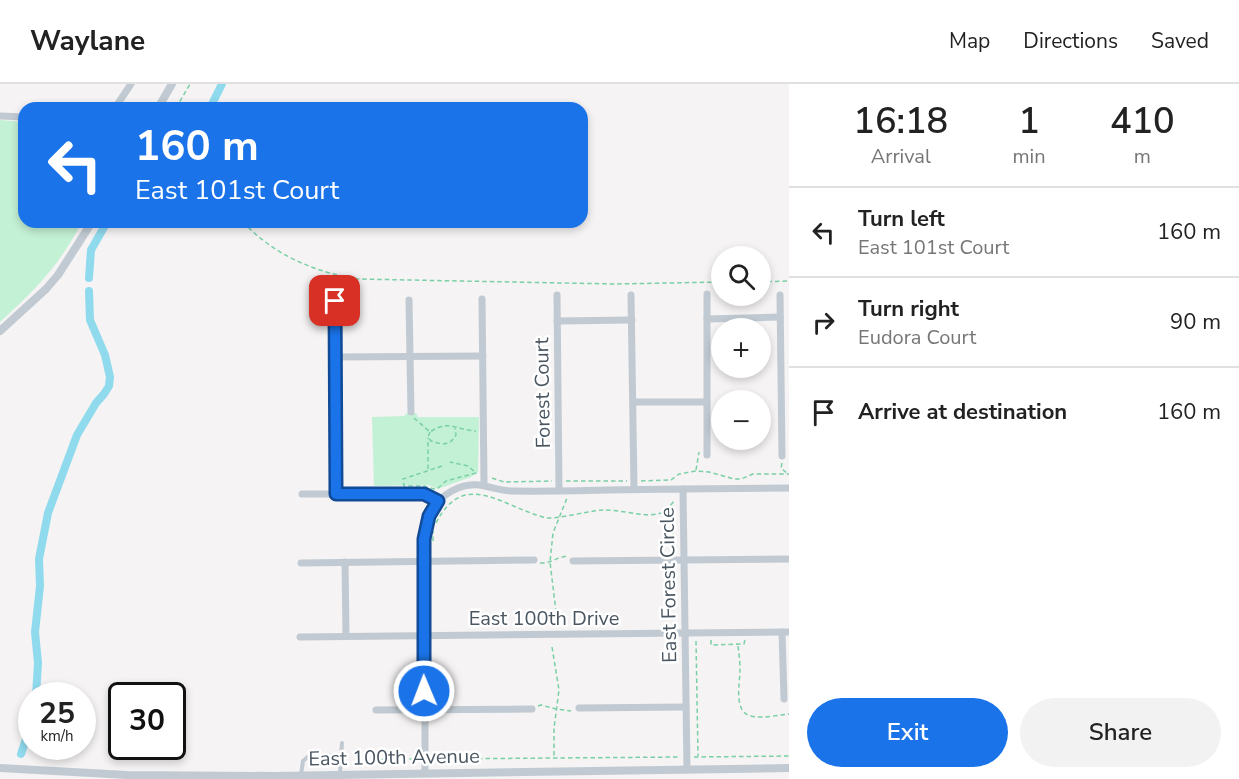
<!DOCTYPE html>
<html lang="en">
<head>
<meta charset="utf-8">
<style>
	body { margin:0; font-family:"Nunito Sans",sans-serif; background:#f2f2f2; color:#222; height:100vh; display:flex; flex-direction:column; font-size:22px; white-space:nowrap }
	* { box-sizing:border-box; margin:0 }
	p { font-size:20px; color:#767676 }
	.icon { flex:none; width:33px; height:33px; fill:none; stroke:currentColor; stroke-width:2; stroke-linecap:round; stroke-linejoin:round }
	.map { position:relative; flex:1; overflow:hidden }
	.panel { display:flex; flex-direction:column; background:#fff; width:450px }
	.panel>* { flex:none }
	.top-card { position:absolute; left:18px; top:18px; width:570px; height:126px; border-radius:18px; box-shadow:0 3px 9px #0003; background:#1a73e8; color:#fff; overflow:hidden }
	.controls { position:absolute; left:711px; top:162px; display:grid; gap:12px }
	.controls a { display:grid; place-items:center; width:60px; height:60px; border-radius:50%; background:#fff; box-shadow:0 3px 9px #0003; font-size:30px }
	.speed { position:absolute; left:18px; top:598px; display:flex; gap:12px; font-size:30px; font-weight:700; text-align:center }
	.speed>* { display:grid; place-content:center; width:78px; height:78px; border-radius:50%; background:#fff; box-shadow:0 3px 9px #0003; line-height:1 }
	.speed small { font-size:15px; font-weight:400 }
	.speed .limit { border:3px solid #111; border-radius:9px; background:#fff; color:#111 }
	.pin { position:absolute; display:grid; place-items:center; width:51px; height:51px; color:#fff; margin:-26px; border-radius:12px; box-shadow:0 3px 9px #0006 }
	.me { position:absolute; width:66px; margin:-33px; rotate:359deg; stroke-linejoin:round; filter:drop-shadow(0 0 4px #0008) }
	.turn { display:flex; align-items:center; gap:21px; height:126px; padding:0 18px; font-size:27px }
	.turn .icon { width:78px; height:78px; stroke-width:2.5 }
	.turn b { display:block; font-size:42px; line-height:51px }
	.eta { display:flex; justify-content:space-evenly; align-items:center; height:102px; text-align:center }
	.eta b { font-size:36px; font-weight:600; line-height:42px }
	.action { display:flex; gap:12px; margin-top:auto; padding:12px 18px }
	.action a { flex:1; height:69px; border-radius:36px; background:#1a73e8; color:#fff; font-size:24px; font-weight:600; line-height:69px; text-align:center }
	.action a+a { background:#f2f2f2; color:#222 }
	ul { padding:0; list-style:none }
	li { display:flex; align-items:center; gap:18px; height:90px; padding:0 18px; border-top:2px solid #e0e0e0 }
	li div { flex:1 }
	li b { display:block; font-size:22px }
	li em { font-style:normal }
	header { display:flex; align-items:center; gap:36px; box-sizing:border-box; height:84px; padding:0 30px; background:#fff; border-bottom:2px solid #e0e0e0 }
	header strong { font-size:28px }
	nav { display:flex; gap:33px; margin-inline-start:auto; font-size:21px }
	main { display:flex; flex:1; min-height:0 }
	.map>svg:first-child { display:block }
	.green { fill:#c3f1d5 }
	.lines { fill:none; stroke-linecap:round; stroke-linejoin:round }
	.canal { stroke:#90daee; stroke-width:8 }
	.path { stroke:#7ad0a6; stroke-width:1.5; stroke-dasharray:4.5 3; stroke-linecap:butt }
	.service { stroke:#c1cad2; stroke-width:4 }
	.minor { stroke:#c1cad2; stroke-width:7 }
	.tertiary { stroke:#c1cad2; stroke-width:8 }
	.route-casing { stroke:#114b97; stroke-width:15 }
	.route { stroke:#1a73e8; stroke-width:10 }
	.labels { text-anchor:middle; stroke-width:5; stroke-linejoin:round; paint-order:stroke }
	.street-label { font-size:20px; fill:#4a5661; stroke:#fff }
</style>
</head>
<body>
<header>
<strong>Waylane</strong>
<nav><a>Map</a><a>Directions</a><a>Saved</a></nav>
</header>
<main>
<div class="map">
<svg width="789" height="695" viewBox="0 0 789 695">
	<rect width="100%" height="100%" fill="#f5f3f3"/>
	<!-- green -->
	<g class="green">
		<path d="M0 36 24 38V138H82C58 183 37 204 0 238Z"/>
		<polygon points="407,329 416,329 418,333 479,333 478,388 471,393 438,405 428,401 374,402 372,333 404,332"/>
	</g>
	<g class="lines">
		<!-- canal -->
		<g class="canal">
			<polyline points="210,24 222,0"/>
			<polyline points="89,194 91,166 107,138"/>
			<polyline points="36,612 38,579 35,548 40,502 39,475 48,429 77,351 96,319 104,310 109,302 110,293 105,271 90,236 89,207"/>
			<polyline points="21,670 32,637"/>
		</g>
		<!-- path -->
		<g class="path">
			<polyline points="176,24 190,0"/>
			<path d="M243 138C274 171 314 188 358 195L614 200 722 198"/>
			<polyline points="760,198 789,197"/>
			<path d="M414 334 430 348C450 335 456 346 476 347"/>
			<path d="M430 348 428 353 431 357C443 361 450 362 456 351L455 344"/>
			<polyline points="782,379 781,384 788,390"/>
			<polyline points="442,382 403,395 404,402 424,402 434,405 438,404 446,397 476,389 468,382 450,378"/>
			<polyline points="428,385 428,354"/>
			<polyline points="696,386 699,368"/>
			<polyline points="492,394 504,398 552,397"/>
			<polyline points="566,397 627,397"/>
			<polyline points="641,397 671,396 679,390 696,387 709,388 734,395 741,395 753,390 789,390"/>
			<polyline points="667,426 671,433 674,466"/>
			<path d="M436 439C465 383 503 424 547 434 557 435 589 427 602 426 618 425 642 433 657 430 665 429 670 422 675 416"/>
			<polyline points="433,457 433,447"/>
			<path d="M540 479C550 480 557 473 567 472"/>
			<polyline points="557,536 550,478 553,449 567,414"/>
			<polyline points="711,556 711,561 744,560 745,555"/>
			<polyline points="696,557 698,672"/>
			<path d="M738 562C739 570 740 578 740 586 740 599 733 628 751 632 763 635 777 631 789 630"/>
			<polyline points="552,563 559,606 554,644 554,673"/>
			<polyline points="538,622 541,621 556,625 571,627"/>
			<polyline points="694,673 789,672"/>
			<polyline points="433,675 680,673"/>
			<polyline points="357,676 416,675"/>
		</g>
		<!-- service -->
		<g class="service">
			<polyline points="340,690 342,659"/>
			<polyline points="301,691 303,677 310,671 341,672"/>
		</g>
		<!-- minor -->
		<g class="minor">
			<polyline points="115,24 131,0"/>
			<polyline points="0,32 24,33"/>
			<polyline points="707,210 707,371"/>
			<polyline points="557,211 559,406"/>
			<polyline points="631,211 634,405"/>
			<polyline points="780,211 782,372"/>
			<polyline points="482,215 484,400"/>
			<polyline points="409,216 411,328"/>
			<polyline points="335,217 336,410"/>
			<polyline points="707,235 780,233"/>
			<polyline points="557,237 632,236"/>
			<polyline points="335,273 483,272"/>
			<polyline points="633,318 707,318"/>
			<polyline points="683,405 789,404"/>
			<polyline points="302,410 424,410 438,417"/>
			<polyline points="573,477 789,475"/>
			<polyline points="345,478 346,552"/>
			<polyline points="301,479 534,476"/>
			<polyline points="782,548 784,615"/>
			<polyline points="300,553 789,548"/>
			<polyline points="579,624 686,623"/>
			<polyline points="376,626 532,625"/>
			<path d="M425 689V446C431 426 438 412 458 404 479 395 492 407 512 407 569 408 626 405 683 405L687 686"/>
		</g>
		<!-- tertiary -->
		<g class="tertiary">
			<polyline points="158,24 172,0"/>
			<polyline points="0,247 46,205 58,191 92,138"/>
			<polyline points="0,684 127,691 274,692 789,684"/>
		</g>
	</g>
	<g class="lines">
		<defs>
			<polyline id="route" points="335,217 336,410 424,410 438,417 429,432 424,455 424,607"/>
		</defs>
		<!-- route casing -->
		<use href="#route" class="route-casing"/>
		<!-- route -->
		<use href="#route" class="route"/>
	</g>
	<g class="labels">
		<!-- street labels -->
		<g class="street-label">
			<text transform="translate(542 309) rotate(-91)" y="7">Forest Court</text>
			<text transform="translate(668 501) rotate(-91)" y="7">East Forest Circle</text>
			<text x="544" y="541">East 100th Drive</text>
			<text transform="translate(394 673) rotate(-1)" y="7">East 100th Avenue</text>
		</g>
	</g>
</svg>
<div class="controls">
<a><svg class="icon" aria-label="search" viewBox="0 0 24 24"><circle cx="10" cy="10" r="6"/><path d="M15 15l6 6"/></svg></a>
<a>+</a>
<a>−</a>
</div>
<div class="speed"><div>25<small>km/h</small></div><div class="limit">30</div></div>
<div class="pin" style="left:335px;top:217px;background:#d93025"><svg class="icon" aria-label="arrive" viewBox="0 0 24 24"><path d="M6 21V4h12l-3 4 3 4H6"/></svg></div>
<svg class="me" style="left:424px;top:607px" viewBox="-20 -20 40 40"><circle r="17" fill="#1a73e8" stroke="#fff" stroke-width="3"/><path d="M0-11L8 9 0 5-8 9z" fill="#fff"/></svg>
<div class="top-card">
<div class="turn"><svg class="icon" aria-label="left" viewBox="0 0 24 24"><path d="M17 20v-9H6M10 6l-5 5 5 5"/></svg><div><b>160 m</b>East 101st Court</div></div>
</div>
</div>
<section class="panel">
<div class="eta">
<div><b>16:18</b><p>Arrival</p></div>
<div><b>1</b><p>min</p></div>
<div><b>410</b><p>m</p></div>
</div>
<ul>
<li><svg class="icon" aria-label="left" viewBox="0 0 24 24"><path d="M17 20v-9H6M10 6l-5 5 5 5"/></svg><div><b>Turn left</b><p>East 101st Court</p></div><em>160 m</em></li>
<li><svg class="icon" aria-label="right" viewBox="0 0 24 24"><path d="M7 20v-9h11M14 6l5 5-5 5"/></svg><div><b>Turn right</b><p>Eudora Court</p></div><em>90 m</em></li>
<li><svg class="icon" aria-label="arrive" viewBox="0 0 24 24"><path d="M6 21V4h12l-3 4 3 4H6"/></svg><div><b>Arrive at destination</b></div><em>160 m</em></li>
</ul>
<div class="action"><a>Exit</a><a>Share</a></div>
</section>
</main>
</body>
</html>
